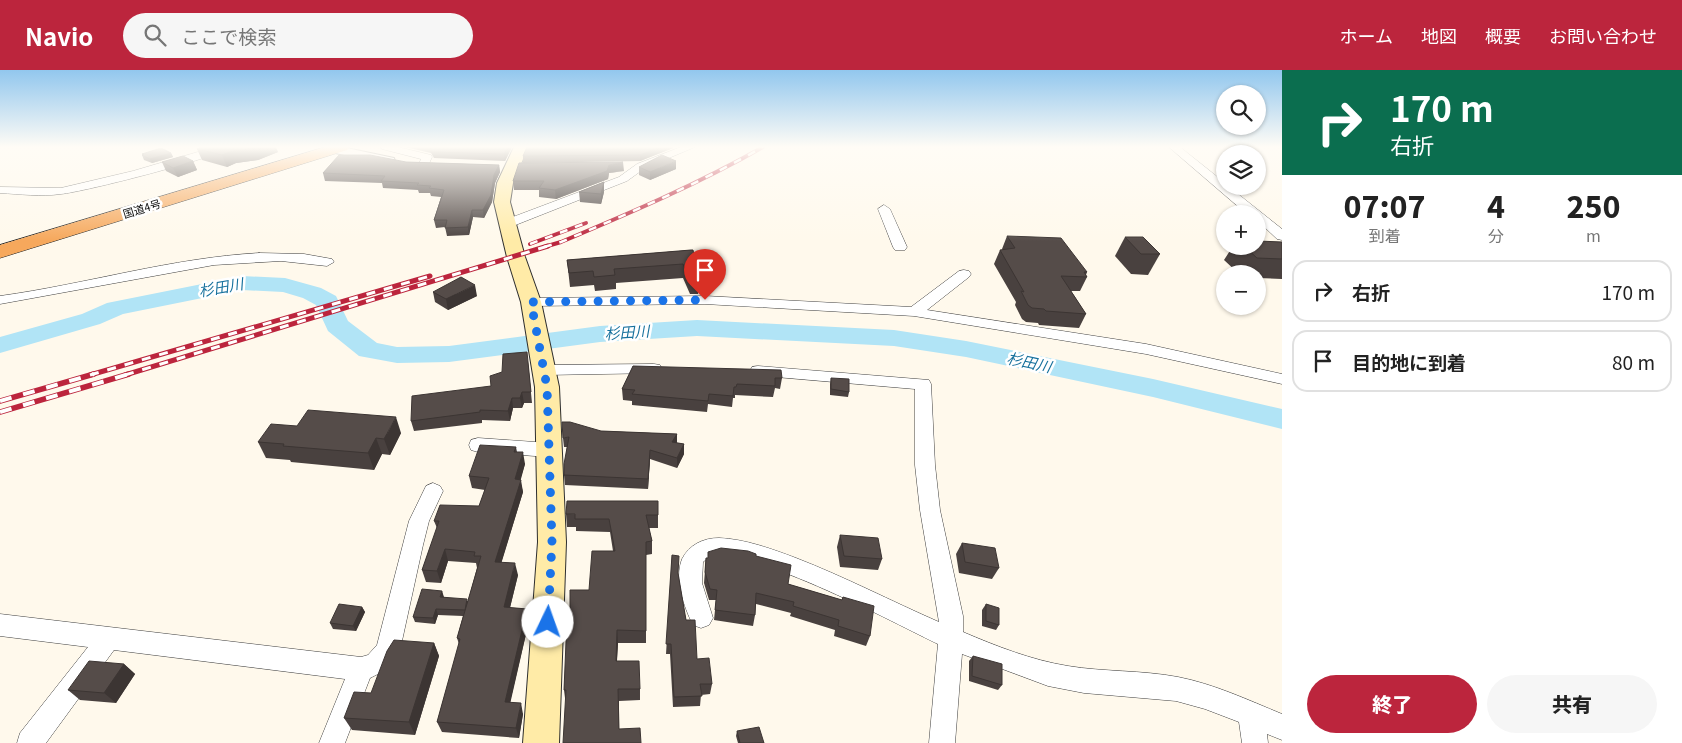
<!DOCTYPE html>
<html lang="ja">
<head>
<meta charset="utf-8">
<style>
	body { margin:0; font-family:Georgia,"Noto Sans JP",serif; background:#f6f6f6; color:#222; height:100vh; display:flex; flex-direction:column; font-size:19px; white-space:nowrap }
	* { box-sizing:border-box; margin:0 }
	p { font-size:16px; color:#767676 }
	.icon { flex:none; width:28px; height:28px; fill:none; stroke:currentColor; stroke-width:2; stroke-linecap:round; stroke-linejoin:round }
	.map { position:relative; flex:1; overflow:hidden }
	.side { display:flex; flex-direction:column; background:#fff; width:400px }
	.side>* { flex:none }
	.top-card { background:#0b6e4f; color:#fff; overflow:hidden }
	.buttons { position:absolute; left:1216px; top:15px; display:grid; gap:10px }
	.buttons a { display:grid; place-items:center; width:50px; height:50px; border-radius:50%; background:#fff; box-shadow:0 1px 4px #0004; font-size:25px }
	.pin { position:absolute; display:grid; place-items:center; width:42px; height:42px; color:#fff; margin:-51px -21px; border-radius:50% 50% 50% 0; rotate:-45deg; box-shadow:0 0 5px #0007 }
	.pin .icon { rotate:45deg }
	.me { position:absolute; width:55px; margin:-28px; rotate:3deg; stroke-linejoin:round; filter:drop-shadow(0 0 4px #0008) }
	.turn { display:flex; align-items:center; gap:18px; height:105px; padding:0 25px; font-size:22px }
	.turn .icon { width:65px; height:65px; stroke-width:2.5 }
	.turn b { display:block; font-size:35px; line-height:42px }
	.eta { display:flex; justify-content:space-evenly; align-items:center; height:85px; text-align:center }
	.eta b { font-size:30px; font-weight:800; line-height:35px }
	.primary-button { display:flex; gap:10px; margin-top:auto; padding:10px 25px }
	.primary-button a { flex:1; height:58px; border-radius:30px; background:#bc253d; color:#fff; font-size:20px; font-weight:800; line-height:58px; text-align:center }
	.primary-button a+a { background:#f6f6f6; color:#222 }
	ul { padding:0; list-style:none }
	li { display:flex; align-items:center; gap:15px; height:62px; margin:0 10px 8px; padding:0 15px; border:2px solid #e0e0e0; border-radius:15px }
	li div { flex:1 }
	li b { display:block; font-size:19px }
	li em { font-style:normal }
	header { display:flex; align-items:center; gap:30px; box-sizing:border-box; height:70px; padding:0 25px; background:#bc253d; color:#fff }
	header strong { font-size:24px }
	nav { display:flex; gap:28px; margin-inline-start:auto; font-size:18px }
	.search { width:350px; height:45px; background:#f6f6f6; display:flex; align-items:center; gap:12px; box-sizing:border-box; padding:0 18px; border-radius:28px; color:#767676; font-size:19px }
	main { display:flex; flex:1; min-height:0 }
	.map>svg:first-child { display:block }
	.lines { fill:none; stroke-linecap:round; stroke-linejoin:round }
	.river { fill:#b1e4f6; fill-rule:evenodd }
	.minor-casing { stroke:#3f3f3f; stroke-width:1 }
	.tertiary-casing { stroke:#3f3f3f; stroke-width:2 }
	.secondary-casing { stroke:#2e2e2e; stroke-width:2 }
	.trunk-casing { stroke:#1d1d1d; stroke-width:1 }
	.minor { fill:#fff; fill-rule:evenodd }
	.tertiary { fill:#fff; fill-rule:evenodd }
	.secondary { fill:#ffeba7; fill-rule:evenodd }
	.trunk { fill:#f6a85c; fill-rule:evenodd }
	.rail-far2-casing { stroke:#bc253d; stroke-width:4 }
	.rail-far1-casing { stroke:#bc253d; stroke-width:5 }
	.rail-casing { stroke:#bc253d; stroke-width:5.5 }
	.rail-far2 { stroke:#fff; stroke-width:2.5; stroke-dasharray:8; stroke-linecap:butt }
	.rail-far1 { stroke:#fff; stroke-width:3; stroke-dasharray:9; stroke-linecap:butt }
	.rail { stroke:#fff; stroke-width:4; stroke-dasharray:12; stroke-linecap:butt }
	.wall { fill:#49413f }
	.shaded-wall { fill:#3c3533 }
	.building { fill:#554c49; stroke:#3c3533 }
	.route { stroke:#1a73e8; stroke-width:9; stroke-dasharray:0 16.2 }
	.labels { text-anchor:middle; stroke-width:5; stroke-linejoin:round; paint-order:stroke }
	.far-street-label { font-size:11px; fill:#0c0c0c; stroke:#fff }
	.water-label { font-size:15px; font-style:italic; fill:#17719d; stroke:#fff }
</style>
</head>
<body>
<header>
<strong>Navio</strong>
<div class="search"><svg class="icon" aria-label="search" viewBox="0 0 24 24"><circle cx="10" cy="10" r="6"/><path d="M15 15l6 6"/></svg>ここで検索</div>
<nav><a>ホーム</a><a>地図</a><a>概要</a><a>お問い合わせ</a></nav>
</header>
<main>
<div class="map">
<svg width="1282" height="673" viewBox="0 0 1282 673">
	<rect width="100%" height="100%" fill="#fff9ec"/>
	<g class="lines">
		<!-- river -->
		<polygon class="river" points="242,206 285,208 321,218 336,226 348,251 377,273 397,277 449,276 600,256 697,250 894,260 966,271 1153,309 1282,339 1282,359 1153,327 966,287 894,276 697,266 600,272 449,292 397,293 359,286 328,261 316,235 303,228 283,222 242,220 123,244 100,254 0,283 0,267 82,244 107,233"/>
		<defs>
			<g id="minor">
				<path d="M215 77H229C218 88 83 122 61 124 41 127 20 124 0 123V117L61 118 133 101Z"/>
				<polygon points="381,77 398,77 431,85 432,87 428,96 424,97 419,94 421,89 382,79"/>
				<polygon points="681,77 695,77 645,98 627,111 513,156 505,156 503,153 505,150 619,107 637,94"/>
				<polygon points="1169,77 1180,77 1225,113 1225,116 1228,116 1282,159 1282,170 1277,169 1258,151 1258,144 1247,144"/>
				<polygon points="884,135 890,139 907,177 905,180 895,180 893,177 878,139"/>
				<path d="M259 183 304 184 332 189 334 192 327 196 281 191 214 195 0 234V226C87 214 171 188 259 183Z"/>
				<polygon points="964,200 969,201 971,204 969,207 927,240 1146,274 1282,304 1282,314 1146,284 914,246 705,234 531,236 526,235 524,232 526,229 531,228 705,226 911,237 959,201"/>
				<polygon points="654,294 660,295 662,299 660,303 544,305 538,304 536,300 538,296 544,295"/>
				<path d="M758 296 929 310 931 314 935 395 940 440 963 546V562C996 576 1031 590 1068 596 1104 602 1141 600 1178 607 1214 614 1248 630 1282 644V670L1267 664 1268 673H1242L1239 652 1205 639 1176 631 1084 623 1048 616 962 584 955 673H929L938 574C903 558 730 463 703 492L702 513 713 548 709 555 701 558 693 555C684 537 674 509 682 489 689 475 703 468 719 468 745 469 772 479 796 488 845 507 891 531 939 552L920 440 915 395V319L752 305 750 301 752 297Z"/>
				<polygon points="478,368 549,373 556,375 558,380 556,385 549,387 478,382 471,380 469,375 471,370"/>
				<polygon points="433,413 440,416 443,421 429,451 423,475 400,580 388,599 370,608 345,673 319,673 345,609 114,580 46,673 17,673 20,663 88,577 0,566 0,544 361,587 368,585 377,575 409,451 426,416"/>
			</g>
			<polygon id="tertiary" points="330,77 342,77 394,88 395,91 389,95 331,82 329,79"/>
			<polygon id="secondary" points="514,77 528,77 513,113 510,132 525,187 541,232 559,317 566,472 559,673 523,673 538,472 535,317 521,232 507,187 494,132 497,113"/>
			<polygon id="trunk" points="325,77 349,77 347,80 0,188 0,175"/>
		</defs>
		<!-- minor casing -->
		<use href="#minor" class="minor-casing"/>
		<!-- tertiary casing -->
		<use href="#tertiary" class="tertiary-casing"/>
		<!-- secondary casing -->
		<use href="#secondary" class="secondary-casing"/>
		<!-- trunk casing -->
		<use href="#trunk" class="trunk-casing"/>
		<!-- minor -->
		<use href="#minor" class="minor"/>
		<!-- tertiary -->
		<use href="#tertiary" class="tertiary"/>
		<!-- secondary -->
		<use href="#secondary" class="secondary"/>
		<!-- trunk -->
		<use href="#trunk" class="trunk"/>
		<defs>
			<g id="rail-far2">
				<polyline points="530,174 586,153"/>
				<path d="M544 177 561 172C630 143 698 114 763 77"/>
			</g>
			<g id="rail-far1">
				<polyline points="90,305 430,206"/>
				<polyline points="125,305 548,176"/>
			</g>
			<g id="rail">
				<polyline points="0,331 94,304"/>
				<polyline points="0,342 129,304"/>
			</g>
		</defs>
		<!-- rail-far2 casing -->
		<use href="#rail-far2" class="rail-far2-casing"/>
		<!-- rail-far1 casing -->
		<use href="#rail-far1" class="rail-far1-casing"/>
		<!-- rail casing -->
		<use href="#rail" class="rail-casing"/>
		<!-- rail-far2 -->
		<use href="#rail-far2" class="rail-far2"/>
		<!-- rail-far1 -->
		<use href="#rail-far1" class="rail-far1"/>
		<!-- rail -->
		<use href="#rail" class="rail"/>
	</g>
	<!-- wall -->
	<g class="wall">
		<polygon points="405,77 512,77 505,91 434,88 431,83"/>
		<polygon points="673,78 640,91 523,93 523,86"/>
		<polygon points="197,79 278,82 258,90 236,93 227,97 202,90"/>
		<polygon points="171,83 173,87 152,93 144,90 142,85 143,85 142,84"/>
		<polygon points="193,91 197,100 178,107 166,101 162,92"/>
		<polygon points="406,92 499,95 500,102 495,113 492,132 484,148 473,147 469,165 447,166 445,157 436,158 434,150 441,127 431,126 430,123 419,123 418,120 383,118 382,113 325,111 323,103"/>
		<polygon points="639,97 676,99 650,110 639,105"/>
		<polygon points="624,101 609,103 608,109 556,129 539,127 539,120 514,120 513,111"/>
		<polygon points="604,112 604,122 601,134 580,132 579,122"/>
		<polygon points="1007,166 1087,202 1086,205 1087,207 1080,221 1071,221 1086,244 1079,258 1039,255 1038,253 1026,252 1022,249 1015,235 1016,232 994,194 1000,180 1003,180 1002,179"/>
		<polygon points="1125,167 1160,184 1148,205 1131,204 1115,186"/>
		<polygon points="1282,172 1282,209 1258,208 1258,204 1239,204 1224,190 1233,176 1258,176"/>
		<polygon points="691,180 699,210 698,224 690,224 683,208 616,213 616,219 595,221 594,215 570,217 567,190"/>
		<polygon points="433,222 477,226 448,240 435,232"/>
		<polygon points="528,292 532,333 524,333 522,338 513,338 510,351 482,350 482,353 414,361 411,351 491,316"/>
		<polygon points="633,296 782,308 780,319 775,318 773,327 735,325 735,328 733,328 732,337 708,334 707,342 632,335 632,331 623,330 622,319"/>
		<polygon points="831,308 849,322 848,327 830,325 830,314"/>
		<polygon points="601,361 677,364 677,373 684,374 684,384 677,398 650,389 648,419 565,415 564,405 567,377 564,377 563,368"/>
		<polygon points="401,363 390,385 382,384 374,400 291,392 290,390 266,388 258,372"/>
		<polygon points="516,377 517,382 525,394 520,410 523,422 501,493 518,505 510,538 527,539 529,551 510,632 523,644 519,668 442,662 437,652 459,574 457,568 463,546 438,545 435,554 415,552 413,547 442,521 443,527 468,531 477,498 476,493 448,491 441,513 426,512 422,500 437,458 434,451 479,436 485,420 472,418 469,406"/>
		<polygon points="566,444 658,445 658,458 649,458 652,471 652,484 646,485 646,573 618,573 617,591 640,619 640,630 619,631 619,659 641,673 565,628 564,620 570,554 589,520 613,481 610,462 576,461 576,457 567,457"/>
		<polygon points="840,465 882,489 878,500 840,497 837,477"/>
		<polygon points="962,473 999,498 992,509 959,503 956,484"/>
		<polygon points="672,485 678,503 686,550 697,589 712,614 710,624 701,625 700,636 673,637 670,584 666,584"/>
		<polygon points="756,486 788,514 842,530 843,527 870,566 866,576 834,566 835,560 790,546 791,543 756,534 755,545 753,556 714,550 716,530 709,530 704,513 706,488"/>
		<polygon points="986,534 999,555 996,560 982,556 982,540"/>
		<polygon points="362,537 365,542 356,561 333,559 330,553"/>
		<polygon points="434,573 439,586 415,665 352,660 344,648 371,623"/>
		<polygon points="973,586 1002,615 998,620 969,611 969,591"/>
		<polygon points="124,594 135,604 116,633 80,630 68,620"/>
		<polygon points="737,661 764,673 738,673 736,666"/>
	</g>
	<!-- shaded-wall -->
	<g class="shaded-wall">
		<polygon points="257,77 276,77 278,82 258,90 236,93 227,97 222,85 232,81"/>
		<polygon points="508,77 512,77 505,91 504,84"/>
		<polygon points="660,77 673,77 673,78 640,91 640,85"/>
		<polygon points="171,83 173,87 152,93 150,89"/>
		<polygon points="193,91 197,100 178,107 173,98"/>
		<polygon points="676,91 676,99 650,110 650,102"/>
		<polygon points="623,92 624,101 609,103 608,109 556,129 555,120 609,95"/>
		<polygon points="499,95 500,102 495,113 492,132 484,148 483,140 494,105"/>
		<polygon points="604,112 604,122 601,134 601,124"/>
		<polygon points="472,140 473,147 469,165 468,157"/>
		<polygon points="475,215 477,226 448,240 446,229"/>
		<polygon points="522,322 524,333 522,338 520,328"/>
		<polygon points="512,328 513,338 510,351 508,341"/>
		<polygon points="396,347 401,363 390,385 384,369"/>
		<polygon points="677,364 677,374 672,372"/>
		<polygon points="376,368 382,384 374,400 368,383"/>
		<polygon points="684,374 684,384 677,398 677,388"/>
		<polygon points="650,380 650,389 648,419 648,409"/>
		<polygon points="523,382 525,394 518,420 521,410 523,422 498,504 495,492 515,409"/>
		<polygon points="445,479 448,491 441,513 437,501"/>
		<polygon points="515,493 518,505 507,549 504,537"/>
		<polygon points="442,521 444,527 442,532 440,527"/>
		<polygon points="362,537 365,542 356,561 353,556"/>
		<polygon points="436,539 438,545 435,554 433,548"/>
		<polygon points="527,539 529,551 508,643 505,632"/>
		<polygon points="617,560 618,573 616,603 616,591"/>
		<polygon points="434,573 439,586 415,665 409,652"/>
		<polygon points="124,594 135,604 116,633 104,623"/>
		<polygon points="521,633 523,644 519,668 516,658"/>
	</g>
	<!-- building -->
	<g class="building">
		<polygon points="202,77 257,77 253,78 232,81 222,85 197,79"/>
		<polygon points="430,77 508,77 504,84 432,82"/>
		<polygon points="527,77 660,77 640,85 523,86"/>
		<polygon points="161,78 171,83 150,89 142,85 144,84 142,84"/>
		<polygon points="339,85 370,85 406,92 499,95 494,105 491,125 483,140 472,140 468,157 445,158 447,150 434,150 444,120 429,118 431,116 417,115 419,113 381,111 385,106 323,103"/>
		<polygon points="662,85 676,91 650,102 639,97"/>
		<polygon points="183,86 193,91 173,98 162,92"/>
		<polygon points="623,92 609,95 607,101 555,120 539,118 544,111 513,111 519,93"/>
		<polygon points="604,112 601,124 579,122"/>
		<polygon points="1007,166 1061,168 1087,202 1084,202 1087,207 1061,206 1086,244 1046,241 1044,239 1032,238 1028,235 1021,221 1024,222 1000,180 1015,178"/>
		<polygon points="1125,167 1143,167 1160,184 1141,184"/>
		<polygon points="1258,171 1282,172 1282,189 1257,188 1244,176 1258,176"/>
		<polygon points="691,180 693,180 699,210 690,210 683,194 614,199 615,205 594,207 593,201 569,203 567,190"/>
		<polygon points="461,207 475,215 446,229 433,222"/>
		<polygon points="527,282 531,322 522,322 520,328 512,328 508,341 480,340 480,342 411,351 412,326 491,316 490,306 502,302 503,284"/>
		<polygon points="633,296 781,300 782,308 775,308 775,316 737,314 736,317 734,317 733,326 709,324 708,331 632,324 635,320 622,319"/>
		<polygon points="831,308 849,309 849,322 831,319"/>
		<polygon points="308,340 396,347 384,369 376,368 368,383 283,376 284,374 258,372 271,354 297,356"/>
		<polygon points="562,352 570,352 601,361 677,364 672,372 684,374 677,388 650,380 648,409 564,405 564,394 569,367 563,368"/>
		<polygon points="480,375 516,377 514,382 523,382 515,409 521,410 495,492 515,493 504,537 527,539 505,632 521,633 516,658 437,652 460,569 457,568 481,486 474,486 475,482 445,479 437,501 422,500 439,451 434,451 440,435 479,436 489,408 469,406"/>
		<polygon points="567,431 658,431 658,445 646,445 652,471 646,472 646,561 617,560 616,591 639,591 640,619 618,619 619,659 640,658 641,673 563,673 566,620 564,620 566,572 568,554 570,554 570,520 589,520 592,481 615,481 609,449 575,449 575,444 566,444"/>
		<polygon points="840,465 878,468 882,489 844,486"/>
		<polygon points="962,473 995,478 999,498 965,492"/>
		<polygon points="721,478 748,481 756,484 756,486 791,495 788,514 842,530 843,527 874,536 870,566 838,556 839,550 793,536 794,532 756,523 755,545 715,540 717,520 710,519 705,502 706,488 708,488 708,482"/>
		<polygon points="672,485 679,486 678,503 686,550 695,550 697,589 709,588 712,614 700,614 702,626 674,627 671,574 666,574"/>
		<polygon points="422,519 442,521 440,527 467,529 465,540 436,539 433,548 413,547"/>
		<polygon points="339,534 362,537 353,556 330,553"/>
		<polygon points="986,534 999,538 999,555 986,551"/>
		<polygon points="394,570 434,573 409,652 344,648 354,622 371,623 387,581"/>
		<polygon points="973,586 1002,594 1002,615 972,606"/>
		<polygon points="89,591 124,594 104,623 68,620"/>
		<polygon points="759,657 764,673 740,673 737,661"/>
	</g>
	<!-- sky -->
	<linearGradient id="sky" x2="0" y2="1"><stop stop-color="#92c7ee"/><stop offset="0.45" stop-color="#fffcf6"/><stop offset="1" stop-color="#fffcf6" stop-opacity="0"/></linearGradient>
	<rect width="1282" height="171" fill="url(#sky)"/>
	<g class="lines">
		<!-- route -->
		<polyline class="route" points="548,552 552,472 547,317 531,232 705,230"/>
	</g>
	<g class="labels">
		<!-- far-street labels -->
		<g class="far-street-label">
			<text transform="translate(142 139) rotate(-17)" y="4">国道4号</text>
		</g>
		<!-- water labels -->
		<g class="water-label">
			<text transform="translate(221 218) rotate(-10)" y="5">杉田川</text>
			<text transform="translate(627 263) rotate(-4)" y="5">杉田川</text>
			<text transform="translate(1029 293) rotate(12)" y="5">杉田川</text>
		</g>
	</g>
</svg>
<div class="buttons">
<a><svg class="icon" aria-label="search" viewBox="0 0 24 24"><circle cx="10" cy="10" r="6"/><path d="M15 15l6 6"/></svg></a>
<a><svg class="icon" aria-label="layers" viewBox="0 0 24 24"><path d="M12 4l9 5-9 5-9-5zM3 14l9 5 9-5"/></svg></a>
<a>+</a>
<a>−</a>
</div>
<div class="pin" style="left:705px;top:230px;background:#d93025"><svg class="icon" aria-label="arrive" viewBox="0 0 24 24"><path d="M6 21V4h12l-3 4 3 4H6"/></svg></div>
<svg class="me" style="left:548px;top:552px" viewBox="-20 -20 40 40"><circle r="19" fill="#fff"/><path d="M0-13L10 11 0 6-10 11z" fill="#1a73e8"/></svg>
</div>
<section class="side">
<div class="top-card">
<div class="turn"><svg class="icon" aria-label="right" viewBox="0 0 24 24"><path d="M7 20v-9h11M14 6l5 5-5 5"/></svg><div><b>170 m</b>右折</div></div>
</div>
<div class="eta">
<div><b>07:07</b><p>到着</p></div>
<div><b>4</b><p>分</p></div>
<div><b>250</b><p>m</p></div>
</div>
<ul>
<li><svg class="icon" aria-label="right" viewBox="0 0 24 24"><path d="M7 20v-9h11M14 6l5 5-5 5"/></svg><div><b>右折</b></div><em>170 m</em></li>
<li><svg class="icon" aria-label="arrive" viewBox="0 0 24 24"><path d="M6 21V4h12l-3 4 3 4H6"/></svg><div><b>目的地に到着</b></div><em>80 m</em></li>
</ul>
<div class="primary-button"><a>終了</a><a>共有</a></div>
</section>
</main>
</body>
</html>
